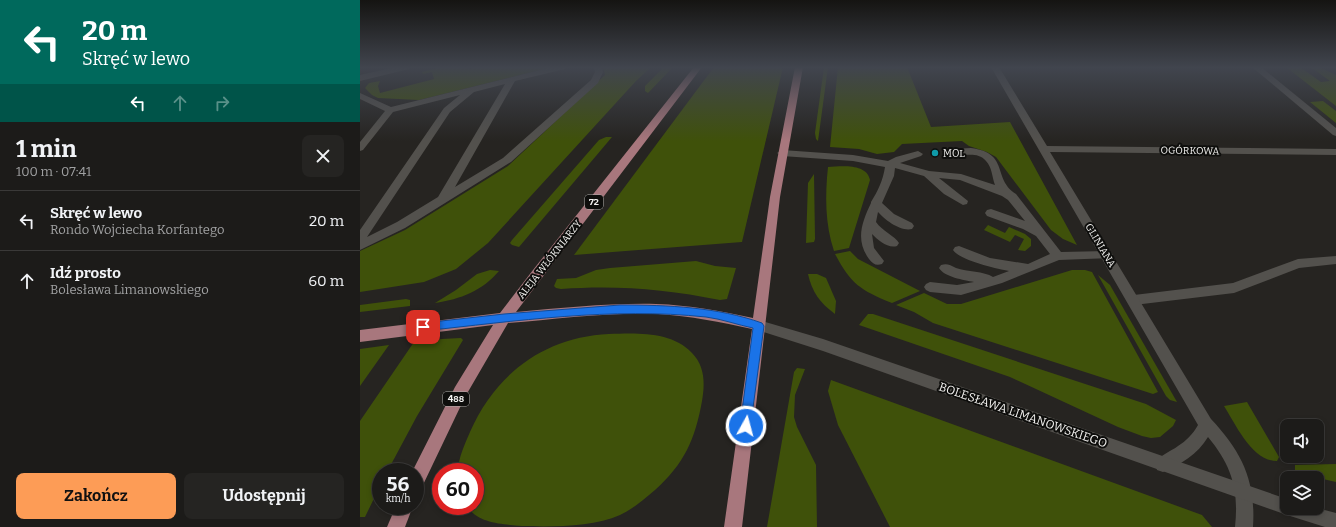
<!DOCTYPE html>
<html lang="pl">
<head>
<meta charset="utf-8">
<style>
	body { margin:0; font-family:Bitter,serif; background:#252422; color:#f1f3f6; height:100vh; display:flex; flex-direction:column; font-size:15px; white-space:nowrap }
	* { box-sizing:border-box; margin:0 }
	p { font-size:13px; color:#a0a1a2 }
	.icon { flex:none; width:22px; height:22px; fill:none; stroke:currentColor; stroke-width:2; stroke-linecap:round; stroke-linejoin:round }
	.map { position:relative; flex:1; overflow:hidden }
	.sheet { display:flex; flex-direction:column; background:#1c1b19; width:360px }
	.sheet>* { flex:none }
	.banner { background:#00695c; color:#fff; overflow:hidden }
	.buttons { position:absolute; left:920px; top:419px; display:grid; gap:8px }
	.buttons a { display:grid; place-items:center; width:44px; height:44px; border-radius:8px; background:#1c1b19; box-shadow:0 2px 6px #0003,0 0 0 1px #3a3938; font-size:20px }
	.speed { position:absolute; left:12px; top:463px; display:flex; gap:8px; font-size:20px; font-weight:700; text-align:center }
	.speed>* { display:grid; place-content:center; width:52px; height:52px; border-radius:50%; background:#1c1b19; box-shadow:0 2px 6px #0003,0 0 0 1px #3a3938; line-height:1 }
	.speed small { font-size:10px; font-weight:400 }
	.speed .limit { border:6px solid #d22; background:#fff; color:#111 }
	.pin { position:absolute; display:grid; place-items:center; width:34px; height:34px; color:#fff; margin:-17px; border-radius:8px; box-shadow:0 2px 6px #0006 }
	.me { position:absolute; width:44px; margin:-22px; rotate:7deg; stroke-linejoin:round; filter:drop-shadow(0 0 3px #0008) }
	.turn { display:flex; align-items:center; gap:14px; height:84px; padding:0 16px; font-size:18px }
	.turn .icon { width:52px; height:52px; stroke-width:2.5 }
	.turn b { display:block; font-size:28px; line-height:34px }
	.lanes { display:flex; align-items:center; height:38px; padding:0 16px; background:#0003; justify-content:center; gap:20px; direction:ltr }
	.lanes .off { opacity:.35 }
	.round { display:grid; place-items:center; flex:none; width:42px; height:42px; border-radius:8px; background:#252422 }
	.overview { display:flex; align-items:center; justify-content:space-between; height:68px; padding:0 16px }
	h1 { font-size:24px; font-weight:700; line-height:30px }
	.cta { display:flex; gap:8px; margin-top:auto; padding:8px 16px }
	.cta a { flex:1; height:46px; border-radius:8px; background:#fd9c56; color:#111; font-size:16px; font-weight:700; line-height:46px; text-align:center }
	.cta a+a { background:#252422; color:#f1f3f6 }
	ul { padding:0; list-style:none }
	li { display:flex; align-items:center; gap:12px; height:60px; padding:0 16px; border-top:1px solid #3a3938 }
	li div { flex:1 }
	li b { display:block; font-size:15px }
	li em { font-style:normal }
	main { display:flex; flex:1; min-height:0 }
	.map>svg:first-child { display:block }
	.green { fill:#3f510a }
	.lines { fill:none; stroke-linecap:round; stroke-linejoin:round }
	.service { fill:#53514d; fill-rule:evenodd }
	.minor { fill:#53514d; fill-rule:evenodd }
	.tertiary { fill:#53514d; fill-rule:evenodd }
	.primary { fill:#a8777d; fill-rule:evenodd }
	.route { fill:#1a73e8; stroke:#114b97 }
	.culture-dot { fill:#0f9aa8; stroke:#0e0e0c; stroke-width:1.5 }
	.labels { text-anchor:middle; stroke-width:4; stroke-linejoin:round; paint-order:stroke }
	.shield { fill:#0e0e0c; stroke:#afaeac; stroke-width:1 }
	.shield-label { font-size:9px; font-weight:bold; fill:#f4f3f1 }
	.street-label { font-size:10px; fill:#f4f3f1; stroke:#0e0e0c }
	.poi-label { font-size:10px; fill:#f4f3f1; stroke:#0e0e0c; text-anchor:start }
	.near-street-label { font-size:12px; fill:#f4f3f1; stroke:#0e0e0c }
</style>
</head>
<body>
<main>
<section class="sheet">
<div class="banner">
<div class="turn"><svg class="icon" aria-label="left" viewBox="0 0 24 24"><path d="M17 20v-9H6M10 6l-5 5 5 5"/></svg><div><b>20 m</b>Skręć w lewo</div></div>
<div class="lanes"><svg class="icon" aria-label="left" viewBox="0 0 24 24"><path d="M17 20v-9H6M10 6l-5 5 5 5"/></svg><svg class="icon off" aria-label="ahead" viewBox="0 0 24 24"><path d="M12 20V5M6 11l6-6 6 6"/></svg><svg class="icon off" aria-label="right" viewBox="0 0 24 24"><path d="M7 20v-9h11M14 6l5 5-5 5"/></svg></div>
</div>
<div class="overview"><div><h1>1 min</h1><p>100 m · 07:41</p></div><a class="round"><svg class="icon" aria-label="close" viewBox="0 0 24 24"><path d="M6 6l12 12M18 6L6 18"/></svg></a></div>
<ul>
<li><svg class="icon" aria-label="left" viewBox="0 0 24 24"><path d="M17 20v-9H6M10 6l-5 5 5 5"/></svg><div><b>Skręć w lewo</b><p>Rondo Wojciecha Korfantego</p></div><em>20 m</em></li>
<li><svg class="icon" aria-label="ahead" viewBox="0 0 24 24"><path d="M12 20V5M6 11l6-6 6 6"/></svg><div><b>Idź prosto</b><p>Bolesława Limanowskiego</p></div><em>60 m</em></li>
</ul>
<div class="cta"><a>Zakończ</a><a>Udostępnij</a></div>
</section>
<div class="map">
<svg width="976" height="527" viewBox="0 0 976 527">
	<rect width="100%" height="100%" fill="#262421"/>
	<!-- green -->
	<g class="green">
		<polygon points="81,67 109,67 110,69 118,67 192,67 59,100 18,98 12,95 5,88 9,83 20,81 18,86 20,93 74,79 72,72 63,74 62,72"/>
		<polygon points="243,67 291,67 276,81 128,243 96,269 64,282 0,292 0,251 45,230 148,166 245,75"/>
		<polygon points="304,67 313,67 288,93 285,91 285,86"/>
		<polygon points="354,67 423,67 382,242 214,255"/>
		<polygon points="464,67 468,67 458,141 456,139 455,133"/>
		<polygon points="478,67 547,67 571,127 650,122 717,245 703,239 691,230 636,157 627,152 609,146 602,141 542,144 534,152 517,154 499,149 470,147"/>
		<polygon points="926,67 940,67 961,82 970,81 952,68 959,67 976,75 976,106"/>
		<polygon points="963,101 976,111 976,123 950,102"/>
		<polygon points="246,137 252,137 159,247 152,245 150,243 152,240 239,140"/>
		<path d="M468 167C481 166 507 163 510 180L489 248 474 251C465 224 465 195 468 167Z"/>
		<polygon points="454,174 455,239 454,242 446,243 448,183"/>
		<polygon points="628,225 645,233 649,227 665,234 671,239 671,246 665,251 658,250 664,239 655,235 650,242 624,230"/>
		<path d="M490 251 498 259 560 291 532 303C500 290 491 284 475 254Z"/>
		<path d="M336 261 355 266 376 268 367 299 360 300C305 289 256 285 201 289L196 288 194 286 197 279 216 278 236 270 250 268Z"/>
		<path d="M130 270 139 271C122 291 101 299 75 303L96 290 117 274Z"/>
		<polygon points="712,270 725,270 732,272 798,392 793,394 573,323 554,312 536,305 564,293 587,304 601,304"/>
		<path d="M448 274H457L466 278 476 301 475 314C460 303 452 292 448 274Z"/>
		<polygon points="738,275 750,285 817,402 810,400 806,396"/>
		<polygon points="46,299 50,300 50,306 0,312 0,305"/>
		<polygon points="508,314 513,314 786,404 816,420 813,426 800,437 791,438 782,436 758,427 650,377 499,325"/>
		<path d="M249 334C276 333 312 331 332 353 345 366 345 384 342 401 335 440 324 464 295 490 284 499 273 509 260 515 233 527 192 527 162 526 143 524 118 524 107 506H115V472H98C98 458 105 444 110 432 136 373 185 337 249 334Z"/>
		<polygon points="82,339 101,338 103,340 57,416 27,472 21,472 21,484 5,517 0,517 0,421 54,342"/>
		<polygon points="29,345 0,386 0,349"/>
		<polygon points="437,368 445,369 435,395 434,417 437,427 456,465 457,527 407,527 434,372"/>
		<polygon points="471,380 842,515 852,527 530,527 478,425 468,391"/>
		<path d="M887 402 919 457 917 461C892 461 876 425 864 406Z"/>
		<polygon points="976,464 976,482 941,474 935,470 935,465"/>
	</g>
	<g class="lines">
		<!-- service -->
		<g class="service">
			<polygon points="36,67 50,67 49,69 0,81 0,75"/>
			<path d="M192 67H206L205 69 155 81 95 187 143 158 231 80 235 72 234 67H242L243 72 238 83 151 162 45 228 0 250V230L84 108 100 95 33 112 3 150 0 151V142L25 111 0 99V93L31 107ZM145 84 78 197 37 222 7 237 90 112 114 92Z"/>
			<path d="M611 148C650 153 632 179 656 194L701 252 747 251 751 252 753 255 751 258 699 260 642 283 601 295 570 292 566 290 564 287 566 284 570 282 597 285 614 282C604 280 584 277 579 268L581 265C587 263 590 265 596 268 607 272 624 271 633 277L649 271C637 269 599 260 593 250L595 247 599 246 630 258 668 264 690 254 676 236 663 229 627 216 625 213 627 210 631 209 665 221 648 200 642 196 600 180 579 178 608 201 607 204 603 205 584 194 564 176 535 168 534 176 522 203 534 214 552 223 554 226 552 229C541 232 525 220 518 212L516 222C522 231 535 236 539 243L537 246C528 249 518 240 512 234L514 248 524 261 522 264C516 266 513 264 509 259 495 240 502 222 511 203V202C518 191 523 180 525 167L493 161 422 156 417 153 422 150 493 155 528 161 536 157 558 151 563 154 561 156 540 163 569 171 601 174 635 185C632 177 632 167 626 161 615 148 595 161 587 152L592 149Z"/>
			<polygon points="976,256 976,264 939,268 874,293 774,305 770,304 768,300 770,296 774,295 873,283 938,259"/>
		</g>
		<!-- minor -->
		<g class="minor">
			<path d="M631 67H639L687 146 976 149V155L690 152 851 419C882 452 896 481 893 527H875C879 490 872 466 848 437 838 454 820 465 803 472L797 470 795 464C799 455 810 452 818 446 826 441 833 434 838 425Z"/>
			<polygon points="892,67 901,67 976,128 976,136 973,135"/>
		</g>
		<!-- tertiary -->
		<polygon class="tertiary" points="399,320 463,339 927,499 927,508 957,508 976,513 976,527 965,527 927,515 463,351 394,329 392,325 394,321"/>
		<!-- primary -->
		<g class="primary">
			<path d="M334 67H342L156 312C203 308 249 303 296 304 329 305 361 311 393 318L410 197 435 67H443L420 197 382 527H364L392 329C361 322 330 316 298 314 248 312 197 319 148 323L105 397 61 489 55 491V472H52L95 387 133 325 0 342V330L140 313 173 270Z"/>
			<polygon points="36,506 53,506 45,527 27,527"/>
		</g>
	</g>
	<!-- sky -->
	<linearGradient id="sky" x2="0" y2="1"><stop stop-color="#151412"/><stop offset="0.48" stop-color="#41454e"/><stop offset="1" stop-color="#41454e" stop-opacity="0"/></linearGradient>
	<rect width="976" height="141" fill="url(#sky)"/>
	<!-- route -->
	<path class="route" d="M260 305C308 305 357 307 402 323L404 326 390 430 386 432 382 430 380 426 393 328C378 325 362 319 346 317 252 307 156 321 63 331L59 330 58 327 59 324 63 323 144 314Z"/>
	<!-- markers -->
	<circle class="culture-dot" cx="575" cy="153" r="4"/>
	<g class="labels">
		<!-- shield labels -->
		<g class="shield">
			<rect x="225" y="195" width="18" height="14" rx="3"/>
			<rect x="83" y="392" width="26" height="14" rx="3"/>
		</g>
		<g class="shield-label">
			<text x="234" y="205">72</text>
			<text x="96" y="402">488</text>
		</g>
		<!-- street labels -->
		<g class="street-label">
			<text transform="translate(830 150) rotate(1)" y="4">OGÓRKOWA</text>
			<text transform="translate(741 245) rotate(59)" y="4">GLINIANA</text>
			<text transform="translate(189 259) rotate(-52)" y="4">ALEJA WŁÓKNIARZY</text>
		</g>
		<!-- poi labels -->
		<g class="poi-label">
			<text x="583" y="157">MOL</text>
		</g>
		<!-- near-street labels -->
		<g class="near-street-label">
			<text transform="translate(663 415) rotate(19)" y="4">BOLESŁAWA LIMANOWSKIEGO</text>
		</g>
	</g>
</svg>
<div class="buttons">
<a><svg class="icon" aria-label="sound" viewBox="0 0 24 24"><path d="M4 9h4l5-4v14l-5-4H4zM17 9q2 3 0 6"/></svg></a>
<a><svg class="icon" aria-label="layers" viewBox="0 0 24 24"><path d="M12 4l9 5-9 5-9-5zM3 14l9 5 9-5"/></svg></a>
</div>
<div class="speed"><div>56<small>km/h</small></div><div class="limit">60</div></div>
<div class="pin" style="left:63px;top:327px;background:#d93025"><svg class="icon" aria-label="arrive" viewBox="0 0 24 24"><path d="M6 21V4h12l-3 4 3 4H6"/></svg></div>
<svg class="me" style="left:386px;top:426px" viewBox="-20 -20 40 40"><circle r="17" fill="#1a73e8" stroke="#fff" stroke-width="3"/><path d="M0-11L8 9 0 5-8 9z" fill="#fff"/></svg>
</div>
</main>
</body>
</html>
